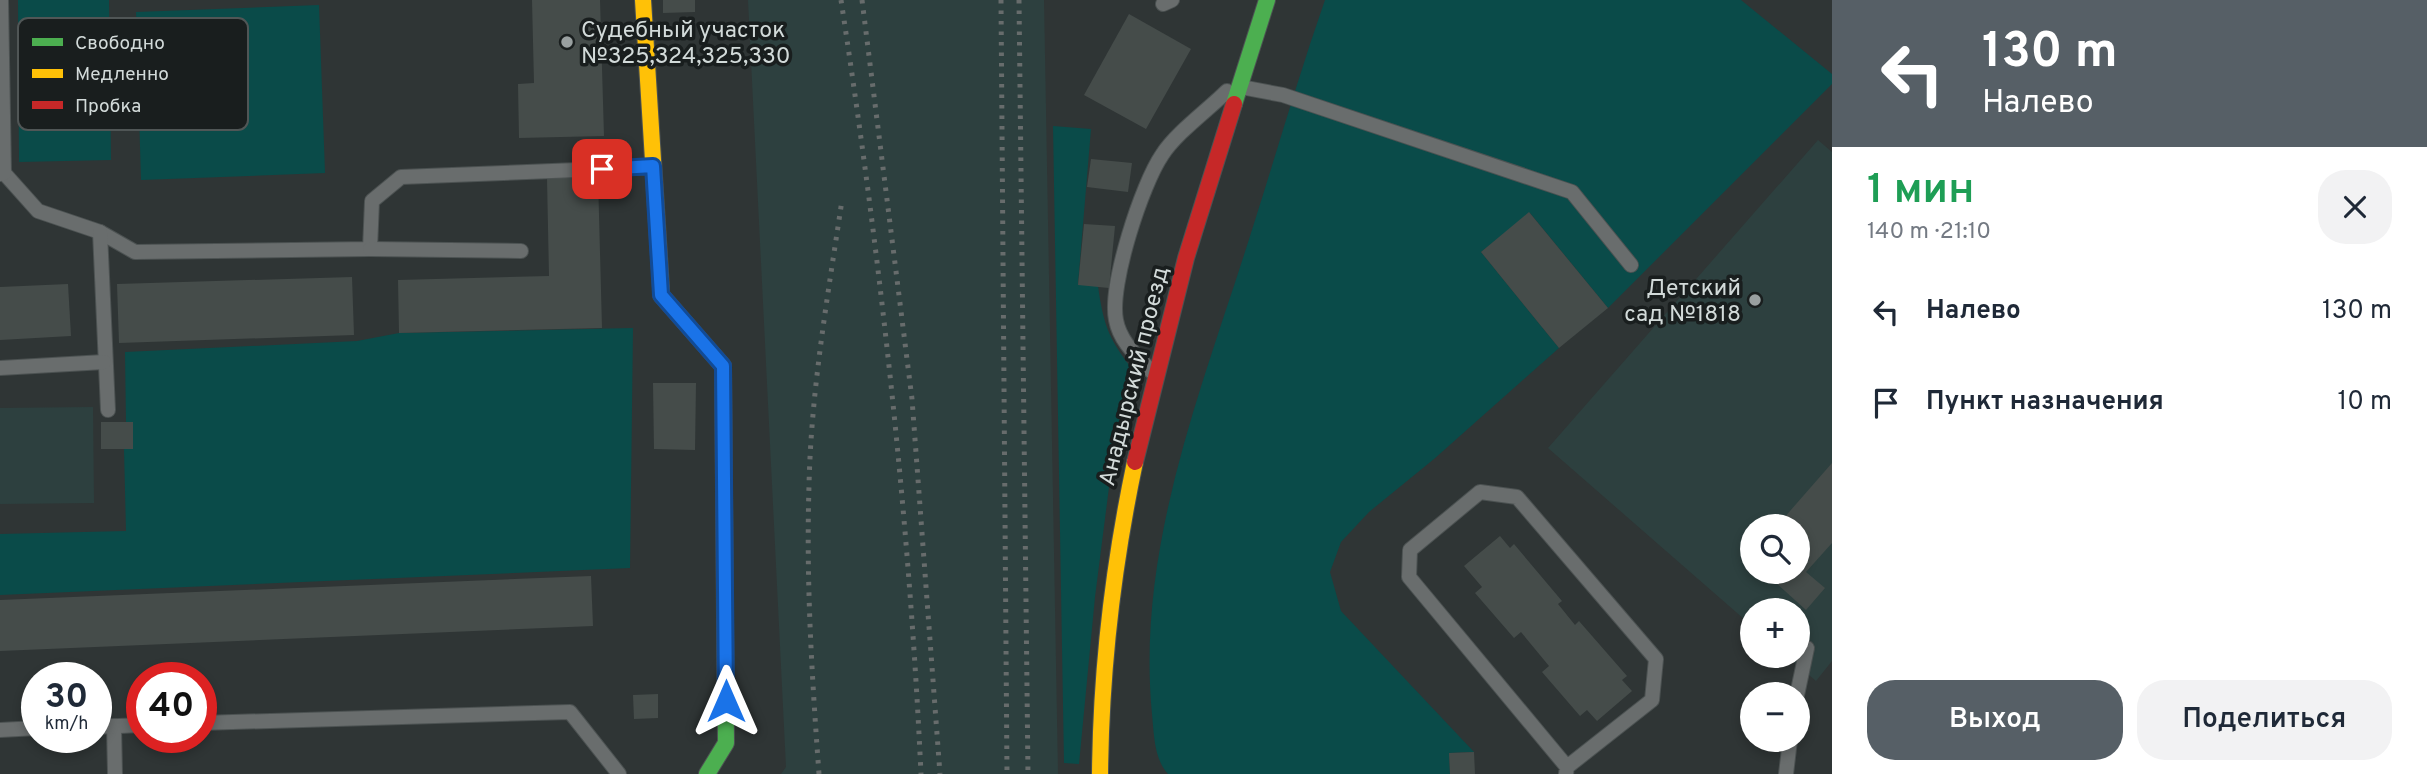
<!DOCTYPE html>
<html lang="ru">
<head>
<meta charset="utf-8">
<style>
	body { margin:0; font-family:Overpass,sans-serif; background:#f2f2f3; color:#1f2937; height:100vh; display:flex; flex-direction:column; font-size:26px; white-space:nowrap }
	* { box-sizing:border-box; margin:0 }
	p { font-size:23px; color:#747a83 }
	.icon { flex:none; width:38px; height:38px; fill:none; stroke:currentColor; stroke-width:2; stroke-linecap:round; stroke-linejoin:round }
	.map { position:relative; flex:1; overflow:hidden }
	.details { display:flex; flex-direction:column; background:#fff; width:595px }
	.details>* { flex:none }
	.guide { background:#565f66; color:#fff; overflow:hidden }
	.fabs { position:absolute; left:1740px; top:514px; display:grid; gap:14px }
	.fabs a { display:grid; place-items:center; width:70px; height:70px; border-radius:50%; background:#fff; box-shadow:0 4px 10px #0003; font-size:35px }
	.speed { position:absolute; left:21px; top:662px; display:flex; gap:14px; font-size:35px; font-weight:700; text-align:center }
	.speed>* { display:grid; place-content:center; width:91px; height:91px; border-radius:50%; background:#fff; box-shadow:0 4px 10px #0003; line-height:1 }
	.speed small { font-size:18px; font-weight:400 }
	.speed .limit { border:10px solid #d22; background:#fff; color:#111 }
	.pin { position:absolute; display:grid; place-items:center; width:60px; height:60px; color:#fff; margin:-30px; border-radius:14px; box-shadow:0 4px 10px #0006 }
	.me { position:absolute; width:77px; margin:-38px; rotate:0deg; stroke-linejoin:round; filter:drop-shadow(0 0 5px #0008) }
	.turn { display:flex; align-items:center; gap:24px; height:147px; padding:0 35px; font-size:32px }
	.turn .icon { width:91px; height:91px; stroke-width:2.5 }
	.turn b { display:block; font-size:49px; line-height:60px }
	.round { display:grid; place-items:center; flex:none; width:74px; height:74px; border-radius:28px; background:#f2f2f3 }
	.overview { display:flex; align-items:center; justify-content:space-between; height:119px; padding:0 35px }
	h1 { font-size:42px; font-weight:600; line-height:52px; color:#1e9e55 }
	.button { display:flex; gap:14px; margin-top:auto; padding:14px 35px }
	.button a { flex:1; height:80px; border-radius:28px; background:#565f66; color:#fff; font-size:28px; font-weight:600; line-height:80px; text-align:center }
	.button a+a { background:#f2f2f3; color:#1f2937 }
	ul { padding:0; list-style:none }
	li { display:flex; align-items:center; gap:21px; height:91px; padding:0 35px }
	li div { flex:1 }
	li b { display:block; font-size:26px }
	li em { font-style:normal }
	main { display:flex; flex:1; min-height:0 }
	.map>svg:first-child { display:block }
	.built { fill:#2d403f; fill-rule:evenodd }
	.green { fill:#0a4b49 }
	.building { fill:#454c4a }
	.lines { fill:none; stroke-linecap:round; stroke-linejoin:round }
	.lane-casing { stroke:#4c5252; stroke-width:16 }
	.fast-casing { stroke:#4c5252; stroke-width:18 }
	.slow-casing { stroke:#4c5252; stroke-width:18 }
	.jam-casing { stroke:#4c5252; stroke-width:18 }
	.lane { stroke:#696d6d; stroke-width:14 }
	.fast { stroke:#4caf50; stroke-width:16 }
	.slow { stroke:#ffc107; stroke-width:16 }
	.jam { stroke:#c62828; stroke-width:16 }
	.rail { stroke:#676c6c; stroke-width:5; stroke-dasharray:3.5 7; stroke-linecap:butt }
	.route-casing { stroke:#114b97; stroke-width:18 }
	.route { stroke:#1a73e8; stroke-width:12 }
	.poi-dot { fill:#99a0a0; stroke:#191e1e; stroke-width:2.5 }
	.labels { text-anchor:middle; stroke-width:7; stroke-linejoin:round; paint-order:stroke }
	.poi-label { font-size:23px; fill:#d2dad9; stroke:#191e1e; text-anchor:start }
	.street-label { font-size:23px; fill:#d2dad9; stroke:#191e1e }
	.key { fill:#191e1e; stroke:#505656; stroke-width:2 }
	.key-label { font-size:19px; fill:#d2dad9 }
</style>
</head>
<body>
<main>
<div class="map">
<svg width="1832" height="774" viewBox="0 0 1832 774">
	<rect width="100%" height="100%" fill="#2f3535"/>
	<!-- built -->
	<g class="built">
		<polygon points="748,0 1044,0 1058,774 781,774 786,767"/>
		<path d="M1818 140 1832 152V661L1816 681 1787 656H1797V611H1752V626L1548 448ZM1752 527H1797V572H1752Z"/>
		<polygon points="93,407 94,503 0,504 0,408"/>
	</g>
	<!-- green -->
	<g class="green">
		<polygon points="18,0 109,0 111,160 19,162"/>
		<path d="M1325 0H1741L1832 74V84L1608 308 1530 213 1481 252 1559 348 1434 459 1369 512 1341 542 1330 572 1341 611 1474 752 1449 753 1450 774H1168C1154 759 1154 734 1152 714 1136 547 1202 389 1251 233 1276 155 1298 77 1325 0Z"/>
		<polygon points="319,5 325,173 141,180 136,12"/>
		<path d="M1053 126 1091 129 1078 284 1098 286C1103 322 1108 338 1130 366L1114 448 1095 597 1079 764 1064 763Z"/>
		<polygon points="633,328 630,568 0,595 0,534 126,531 124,449 133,449 133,422 126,422 125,352 357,341 399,333"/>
	</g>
	<!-- building -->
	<g class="building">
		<polygon points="532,0 600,0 604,136 519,138 518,84 534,83"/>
		<polygon points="663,0 695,0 695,12 663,13"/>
		<polygon points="1129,14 1191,49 1146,129 1084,95"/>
		<polygon points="1091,159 1132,163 1128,192 1087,187"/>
		<polygon points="598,177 602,328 399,333 398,280 549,276 547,178"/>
		<polygon points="1529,212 1608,308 1559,348 1481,252"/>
		<polygon points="1084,224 1115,226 1109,288 1078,285"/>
		<polygon points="352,277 354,335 119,343 117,284"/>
		<polygon points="68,284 71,336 0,340 0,287"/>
		<polygon points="653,383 696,383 695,450 654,449"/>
		<rect x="101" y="422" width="32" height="27"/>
		<polygon points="1832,463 1832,543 1806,572 1825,588 1806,610 1764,572 1797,572 1797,527 1776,527"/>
		<polygon points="1500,536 1510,548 1514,544 1562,601 1558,604 1575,625 1579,621 1627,676 1622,680 1632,691 1597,721 1587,710 1580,716 1542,672 1549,666 1521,632 1514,638 1475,593 1482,587 1464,566"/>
		<polygon points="591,576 593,626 0,651 0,600"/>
		<polygon points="658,694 658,718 634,719 633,695"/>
		<polygon points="1474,752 1475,774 1450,774 1449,753"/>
	</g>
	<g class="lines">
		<defs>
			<g id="lane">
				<polyline points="1163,4 1172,0"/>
				<polyline points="1241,87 1283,95 1572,192 1631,265"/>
				<polyline points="4,173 38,211 100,232 135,252 370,249 372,201 401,177 652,167"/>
				<polyline points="0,174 4,173 1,0"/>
				<polyline points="100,232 108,410"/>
				<polyline points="370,249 521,251"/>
				<polyline points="0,368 104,362"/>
				<path d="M1152 372C1137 356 1120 342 1116 320 1109 285 1142 184 1162 155 1176 133 1208 110 1227 91"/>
				<polyline points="1797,695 1807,648"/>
				<polyline points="201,723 570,712 619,774"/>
				<polyline points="114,726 115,774"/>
				<polyline points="96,727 142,725"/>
				<polyline points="0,730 37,728"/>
				<polyline points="1566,774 1567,767 1409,577 1410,550 1480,492 1517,497 1656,659 1652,700 1567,767"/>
				<polyline points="1786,774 1790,740"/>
			</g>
			<g id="fast">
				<polyline points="1234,104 1267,0"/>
				<polyline points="661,288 661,295 723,366 726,743 707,774"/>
			</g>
			<g id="slow">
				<polyline points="643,0 661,288"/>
				<path d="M1100 774C1101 668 1113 566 1135 462"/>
			</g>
			<polyline id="jam" points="1135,462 1186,258 1234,104"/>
		</defs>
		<!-- lane casing -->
		<use href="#lane" class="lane-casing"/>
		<!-- fast casing -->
		<use href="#fast" class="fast-casing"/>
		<!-- slow casing -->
		<use href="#slow" class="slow-casing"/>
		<!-- jam casing -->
		<use href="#jam" class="jam-casing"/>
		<!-- lane -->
		<use href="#lane" class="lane"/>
		<!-- fast -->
		<use href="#fast" class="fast"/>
		<!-- slow -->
		<use href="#slow" class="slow"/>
		<!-- jam -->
		<use href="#jam" class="jam"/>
		<!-- rail -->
		<g class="rail">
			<path d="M841 0C880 256 909 515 921 774"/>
			<polyline points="862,0 912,399 940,774"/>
			<polyline points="1001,0 1007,774"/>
			<polyline points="1019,0 1028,774"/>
			<path d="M819 774C812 678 806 583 809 486 811 390 828 295 842 200"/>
		</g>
	</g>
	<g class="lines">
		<defs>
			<polyline id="route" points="602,169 653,166 661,295 723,366 726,701"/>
		</defs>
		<!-- route casing -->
		<use href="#route" class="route-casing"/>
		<!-- route -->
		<use href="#route" class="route"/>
	</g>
	<!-- markers -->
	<g class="poi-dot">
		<circle cx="567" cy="42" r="7"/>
		<circle cx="1755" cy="300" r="7"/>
	</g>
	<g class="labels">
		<!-- poi labels -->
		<g class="poi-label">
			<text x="581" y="37">Судебный участок<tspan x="581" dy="26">№325,324,325,330</tspan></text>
			<text x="1741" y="295" text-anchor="end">Детский<tspan x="1741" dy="26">сад №1818</tspan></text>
		</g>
		<!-- street labels -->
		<g class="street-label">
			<text transform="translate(1133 376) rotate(-76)" y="8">Анадырский проезд</text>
		</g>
	</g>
	<!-- legend -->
	<rect x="18" y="18" width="230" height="112" rx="10" class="key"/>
	<rect x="32" y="38" width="31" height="8" fill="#4caf50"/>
	<rect x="32" y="69" width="31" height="9" fill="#ffc107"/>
	<rect x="32" y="101" width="31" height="8" fill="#c62828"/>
	<g class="key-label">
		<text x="75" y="49">Свободно</text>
		<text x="75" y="80">Медленно</text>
		<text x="75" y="112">Пробка</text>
	</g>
</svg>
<div class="fabs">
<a><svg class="icon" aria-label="search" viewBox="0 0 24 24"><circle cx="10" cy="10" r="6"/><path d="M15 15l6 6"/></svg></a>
<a>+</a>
<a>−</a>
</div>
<div class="speed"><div>30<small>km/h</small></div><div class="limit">40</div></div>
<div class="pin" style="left:602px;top:169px;background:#d93025"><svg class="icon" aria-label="arrive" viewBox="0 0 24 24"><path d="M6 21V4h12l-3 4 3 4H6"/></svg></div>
<svg class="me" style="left:726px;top:701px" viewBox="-20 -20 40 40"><path d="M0-17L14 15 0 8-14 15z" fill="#1a73e8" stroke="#fff" stroke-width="4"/></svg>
</div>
<section class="details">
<div class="guide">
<div class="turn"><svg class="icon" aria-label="left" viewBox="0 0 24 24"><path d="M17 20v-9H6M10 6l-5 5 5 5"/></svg><div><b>130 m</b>Налево</div></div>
</div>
<div class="overview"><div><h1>1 мин</h1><p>140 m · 21:10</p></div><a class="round"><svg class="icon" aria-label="close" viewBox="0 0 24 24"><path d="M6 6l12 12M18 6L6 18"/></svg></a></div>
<ul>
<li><svg class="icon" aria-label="left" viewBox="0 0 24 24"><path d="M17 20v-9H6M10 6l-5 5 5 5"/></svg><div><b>Налево</b></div><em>130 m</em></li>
<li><svg class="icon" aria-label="arrive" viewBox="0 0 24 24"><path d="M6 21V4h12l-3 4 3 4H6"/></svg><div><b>Пункт назначения</b></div><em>10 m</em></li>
</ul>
<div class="button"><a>Выход</a><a>Поделиться</a></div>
</section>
</main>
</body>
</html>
